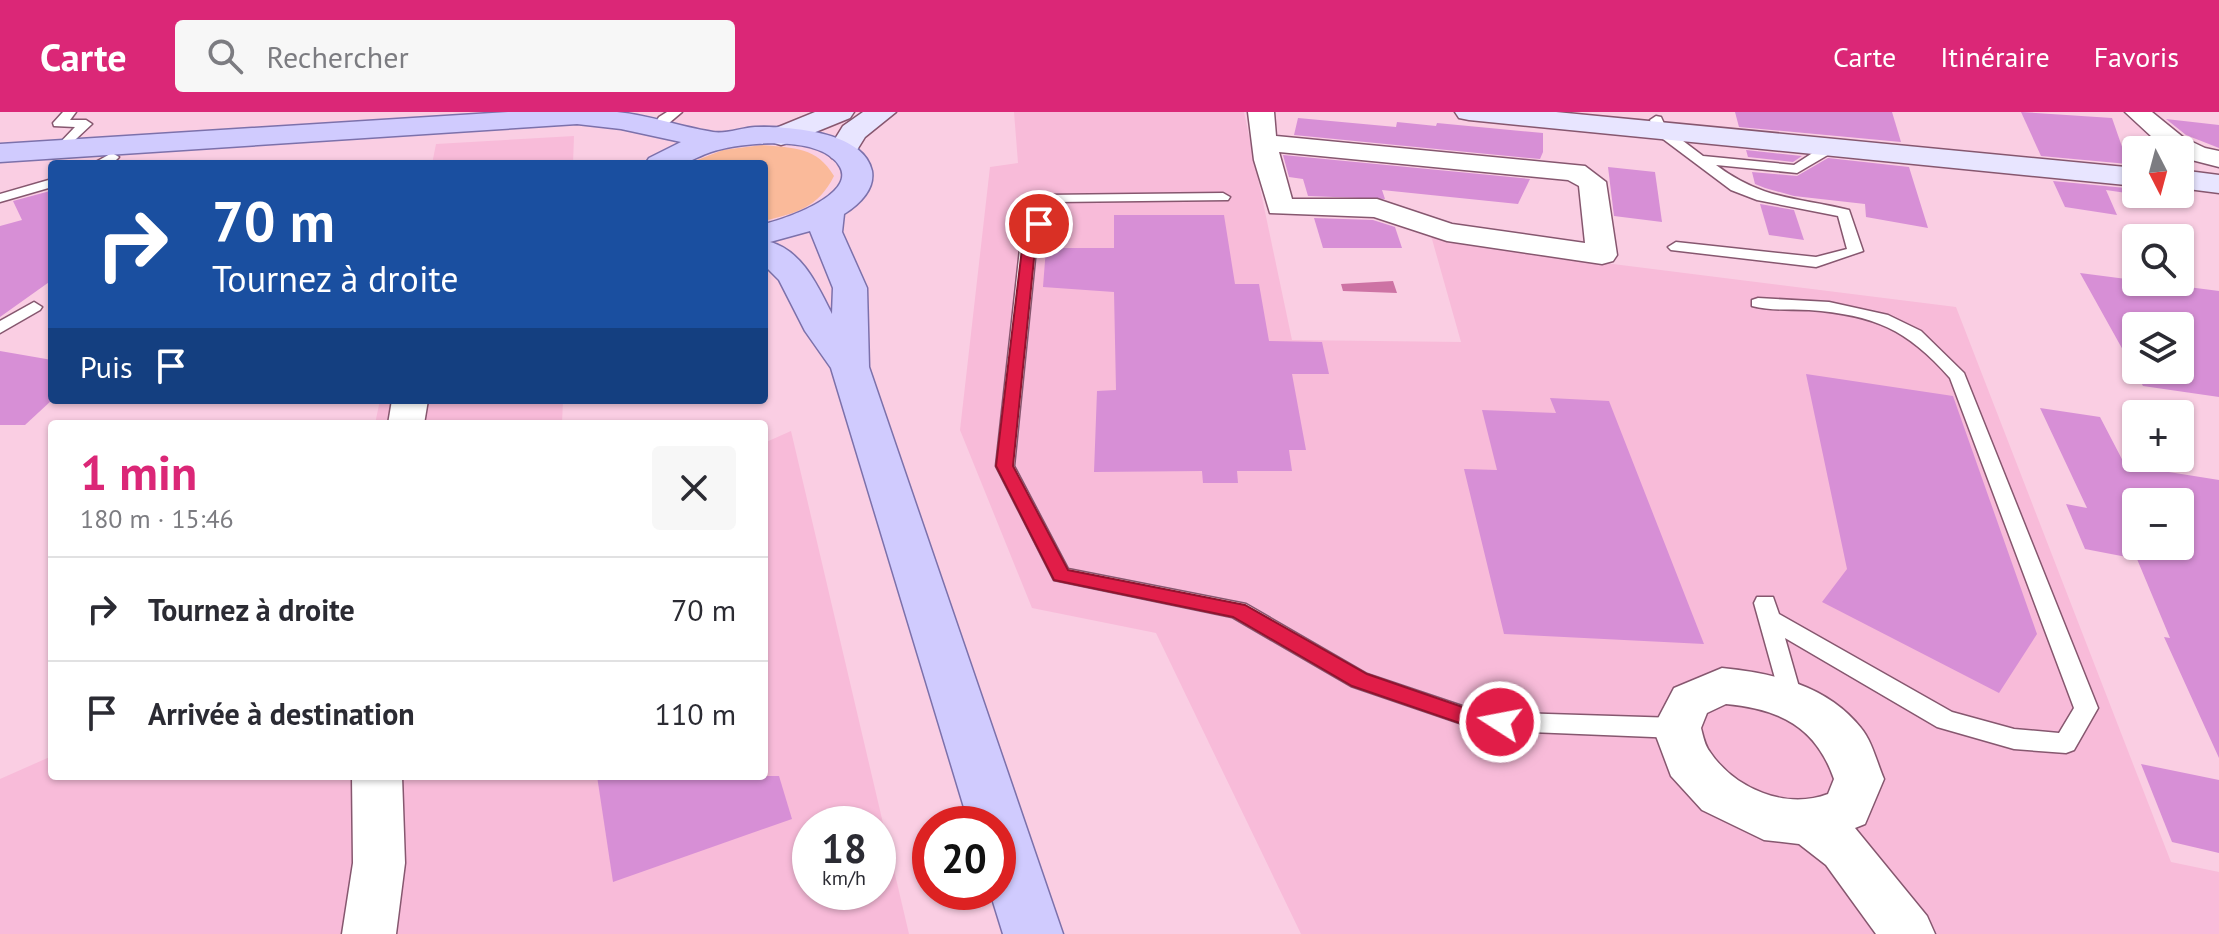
<!DOCTYPE html>
<html lang="fr">
<head>
<meta charset="utf-8">
<style>
	body { margin:0; font-family:"PT Sans",sans-serif; background:#f7f7f7; color:#2b2b33; height:100vh; display:flex; flex-direction:column; font-size:30px; white-space:nowrap }
	* { box-sizing:border-box; margin:0 }
	p { font-size:26px; color:#7c7c81 }
	.icon { flex:none; width:44px; height:44px; fill:none; stroke:currentColor; stroke-width:2; stroke-linecap:round; stroke-linejoin:round }
	.map { position:relative; flex:1; overflow:hidden }
	.sheet { position:absolute; left:48px; top:308px; width:720px; height:360px; display:flex; flex-direction:column; background:#fff; border-radius:8px; box-shadow:0 2px 6px #0004 }
	.sheet>* { flex:none }
	.guide { position:absolute; left:48px; top:48px; width:720px; height:244px; border-radius:8px; box-shadow:0 2px 6px #0004; background:#1a4fa0; color:#fff; overflow:hidden }
	.needle { width:52px; rotate:174deg }
	.controls { position:absolute; left:2122px; top:24px; display:grid; gap:16px }
	.controls a { display:grid; place-items:center; width:72px; height:72px; border-radius:8px; background:#fff; box-shadow:0 2px 6px #0004; font-size:40px }
	.speed { position:absolute; left:792px; top:694px; display:flex; gap:16px; font-size:40px; font-weight:700; text-align:center }
	.speed>* { display:grid; place-content:center; width:104px; height:104px; border-radius:50%; background:#fff; box-shadow:0 2px 6px #0004; line-height:1 }
	.speed small { font-size:20px; font-weight:400 }
	.speed .limit { border:12px solid #d22; background:#fff; color:#111 }
	.pin { position:absolute; display:grid; place-items:center; width:68px; height:68px; color:#fff; margin:-34px; border:4px solid #fff; border-radius:50%; box-shadow:0 2px 8px #0007 }
	.me { position:absolute; width:88px; margin:-44px; rotate:281deg; stroke-linejoin:round; filter:drop-shadow(0 0 6px #0008) }
	.turn { display:flex; align-items:center; gap:28px; height:168px; padding:0 32px; font-size:36px }
	.turn .icon { width:104px; height:104px; stroke-width:2.5 }
	.turn b { display:block; font-size:56px; line-height:68px }
	.then { display:flex; align-items:center; height:76px; padding:0 32px; background:#0003; gap:16px; font-size:30px }
	.round { display:grid; place-items:center; flex:none; width:84px; height:84px; border-radius:8px; background:#f7f7f7 }
	.overview { display:flex; align-items:center; justify-content:space-between; height:136px; padding:0 32px }
	h1 { font-size:48px; font-weight:700; line-height:60px; color:#db2777 }
	ul { padding:0; list-style:none }
	li { display:flex; align-items:center; gap:24px; height:104px; padding:0 32px; border-top:2px solid #e1e1e2 }
	li div { flex:1 }
	li b { display:block; font-size:30px }
	li em { font-style:normal }
	header { display:flex; align-items:center; gap:48px; box-sizing:border-box; height:112px; padding:0 40px; background:#db2777; color:#fff }
	header strong { font-size:38px }
	nav { display:flex; gap:44px; margin-inline-start:auto; font-size:28px }
	.search { width:560px; height:72px; background:#f7f7f7; display:flex; align-items:center; gap:20px; box-sizing:border-box; padding:0 28px; border-radius:8px; color:#7c7c81; font-size:30px }
	.map>svg:first-child { display:block }
	.built { fill:#f8bbd9; fill-rule:evenodd }
	.green { fill:#faba9a }
	.water { fill:#cd73a4 }
	.building { fill:#d78fd6; fill-rule:evenodd }
	.lines { fill:none; stroke-linecap:round; stroke-linejoin:round }
	.service-casing { stroke:#86576f; stroke-width:3 }
	.minor-casing { stroke:#86576f; stroke-width:3 }
	.secondary-casing { stroke:#86576f; stroke-width:3 }
	.primary-casing { stroke:#7c71ab; stroke-width:3 }
	.service { fill:#fff; fill-rule:evenodd }
	.minor { fill:#fff; fill-rule:evenodd }
	.secondary { fill:#e8e5ff; fill-rule:evenodd }
	.primary { fill:#d0cbfe; fill-rule:evenodd }
	.route { fill:#e11d48; stroke:#92132f; stroke-width:2 }
</style>
</head>
<body>
<header>
<strong>Carte</strong>
<div class="search"><svg class="icon" aria-label="search" viewBox="0 0 24 24"><circle cx="10" cy="10" r="6"/><path d="M15 15l6 6"/></svg>Rechercher</div>
<nav><a>Carte</a><a>Itinéraire</a><a>Favoris</a></nav>
</header>
<div class="map">
<svg width="2219" height="822" viewBox="0 0 2219 822">
	<rect width="100%" height="100%" fill="#facee3"/>
	<!-- built -->
	<g class="built">
		<polygon points="1014,0 1244,0 1292,228 1461,230 1430,120 1581,148 1956,195 2171,750 2219,760 2219,822 1301,822 1156,521 1032,496 960,318 990,55 1018,51"/>
		<polygon points="574,24 573,52 432,52 436,32"/>
		<polygon points="380,288 563,288 562,312 375,312"/>
		<path d="M791 319 909 822H0V667L52 644V664H764V331ZM810 712H878V780H810Z"/>
	</g>
	<!-- green -->
	<path class="green" d="M762 33C794 36 817 35 834 64 818 96 796 101 764 109V52H687L723 38Z"/>
	<!-- water -->
	<polygon class="water" points="1393,169 1397,181 1343,179 1341,172"/>
	<!-- building -->
	<g class="building">
		<polygon points="1735,0 1892,0 1901,30 1739,15"/>
		<polygon points="2021,0 2112,6 2128,52 2041,44"/>
		<polygon points="1298,6 1396,15 1397,10 1436,14 1437,11 1543,21 1543,40 1540,47 1294,23"/>
		<polygon points="2166,7 2219,13 2219,36 2186,23"/>
		<polygon points="1746,38 1802,44 1793,50 1748,45"/>
		<polygon points="1283,43 1530,67 1518,92 1382,78 1385,87 1308,84 1303,67 1289,65"/>
		<polygon points="1828,46 1909,55 1928,116 1866,105 1865,92 1794,84 1765,76 1755,72 1752,60 1797,64"/>
		<polygon points="1608,55 1655,60 1662,110 1614,104"/>
		<polygon points="2053,69 2136,77 2136,82 2140,83 2106,78 2117,103 2065,95"/>
		<polygon points="50,79 52,168 0,205 0,114 22,108 13,89"/>
		<polygon points="1760,92 1794,98 1804,128 1769,123"/>
		<polygon points="1114,103 1224,103 1235,172 1259,172 1269,229 1322,230 1329,262 1292,262 1306,338 1289,338 1292,359 1237,359 1238,371 1203,371 1202,359 1094,360 1097,279 1116,278 1114,180 1043,175 1046,136 1114,136"/>
		<polygon points="1314,106 1373,108 1395,115 1402,136 1323,136"/>
		<path d="M2080 161 2219 179V285L2143 274ZM2136 214H2180V258H2136Z"/>
		<polygon points="0,239 52,248 52,288 25,313 0,313"/>
		<polygon points="1806,262 1953,284 2037,522 1999,581 1822,490 1847,457"/>
		<polygon points="1550,286 1609,289 1704,532 1504,522 1464,357 1497,358 1482,298 1556,301"/>
		<path d="M2040 296 2100 305 2125 353 2219 368V646L2164 525 2170 526 2137 447 2085 437 2066 392 2087 396ZM2136 390H2180V434H2136Z"/>
		<polygon points="2141,652 2219,668 2219,741 2172,730"/>
		<polygon points="597,664 779,664 792,707 613,770"/>
	</g>
	<g class="lines">
		<defs>
			<g id="service">
				<polygon points="63,0 76,0 70,8 86,8 92,12 61,41 54,37 75,15 54,14 53,11"/>
				<polygon points="667,0 682,0 669,11 662,22 652,22 651,19 659,5"/>
				<path d="M1656 4 1661 5 1666 16 1703 44 1794 53 1828 31H1838V37L1797 61 1716 53C1763 88 1795 85 1849 98L1863 139 1816 155 1671 138 1668 135 1676 130 1816 145 1847 137 1838 104 1757 88 1731 78 1655 21 1650 8Z"/>
				<path d="M112 41 119 45C112 54 102 52 92 52Z"/>
				<polygon points="52,67 52,75 0,90 0,82"/>
				<polygon points="1223,81 1230,85 1228,88 1055,90 1036,137 1014,354 1068,457 1246,492 1367,562 1480,600 1677,606 1685,609 1689,616 1685,623 1677,626 1480,618 1351,574 1232,505 1054,468 996,354 1020,137 1045,83"/>
				<path d="M1758 186 1829 190 1888 203 1921 219 1964 261 2098 596 2074 638 2066 641 2014 637 1937 615 1785 526 1803 589 1799 595 1791 598 1783 595 1754 491 1757 485H1773L1779 502 1952 600 2014 617 2059 621 2074 596 1950 266C1907 217 1874 203 1809 198 1790 197 1770 199 1752 194V188Z"/>
				<polygon points="34,190 42,195 40,198 0,221 0,209"/>
			</g>
			<g id="minor">
				<path d="M1248 0H1274L1276 24 1585 54 1606 70 1617 143 1613 149 1602 152 1447 129 1374 105 1270 101 1254 48ZM1279 40 1568 68 1579 74 1585 131 1452 112 1377 87H1292Z"/>
				<polygon points="2125,0 2152,0 2184,26 2205,36 2219,39 2219,55 2180,45 2180,38 2165,37"/>
				<polygon points="392,288 428,288 424,312 388,312"/>
				<path d="M1722 556C1773 561 1827 573 1861 616 1872 629 1877 651 1884 667L1865 712 1855 716 1927 804 1935 822H1876L1826 753 1799 732 1764 728 1702 698 1671 664 1653 616 1674 576ZM1726 592C1780 597 1816 615 1834 667L1828 682C1786 698 1735 677 1710 640 1705 634 1703 624 1701 616L1707 601Z"/>
				<polygon points="352,664 402,664 405,751 396,822 342,822 353,751"/>
			</g>
			<g id="secondary">
				<polygon points="815,0 854,0 850,6 791,30 781,33 771,30 767,24 771,18"/>
				<polygon points="863,0 896,0 865,25 852,46 842,49 832,46 827,40 843,14"/>
				<polygon points="1455,0 1556,0 2136,56 2136,74 1469,8 1459,6"/>
				<polygon points="2180,58 2219,63 2219,81 2180,76"/>
			</g>
			<path id="primary" d="M508 0C544 0 581 0 617 0 649 3 681 15 713 20 726 22 741 16 755 15 787 14 864 19 872 59 875 78 858 93 844 102L842 120 867 176 869 255 1063 822H1003L990 780H998V712H969L831 256 805 219 779 168 764 153V112C783 108 856 83 840 55 822 22 741 30 711 40 701 43 692 49 682 52 672 55 656 52 645 52L649 46 681 30 621 17 577 12 0 50V32ZM810 119 833 176 832 202C818 175 803 139 770 130Z"/>
		</defs>
		<!-- service casing -->
		<use href="#service" class="service-casing"/>
		<!-- minor casing -->
		<use href="#minor" class="minor-casing"/>
		<!-- secondary casing -->
		<use href="#secondary" class="secondary-casing"/>
		<!-- primary casing -->
		<use href="#primary" class="primary-casing"/>
		<!-- service -->
		<use href="#service" class="service"/>
		<!-- minor -->
		<use href="#minor" class="minor"/>
		<!-- secondary -->
		<use href="#secondary" class="secondary"/>
		<!-- primary -->
		<use href="#primary" class="primary"/>
	</g>
	<!-- route -->
	<polygon class="route" points="1039,108 1046,112 1035,137 1013,354 1068,458 1245,493 1367,562 1480,601 1508,604 1511,610 1508,616 1480,618 1352,574 1233,505 1054,468 996,354 1022,137 1033,112"/>
</svg>
<div class="controls">
<a><svg class="needle" viewBox="-14 -14 28 28"><path d="M0-13l5 13h-10z" fill="#e53935"/><path d="M0 13l5-13h-10z" fill="#7c7c81"/></svg></a>
<a><svg class="icon" aria-label="search" viewBox="0 0 24 24"><circle cx="10" cy="10" r="6"/><path d="M15 15l6 6"/></svg></a>
<a><svg class="icon" aria-label="layers" viewBox="0 0 24 24"><path d="M12 4l9 5-9 5-9-5zM3 14l9 5 9-5"/></svg></a>
<a>+</a>
<a>−</a>
</div>
<div class="speed"><div>18<small>km/h</small></div><div class="limit">20</div></div>
<div class="pin" style="left:1039px;top:112px;background:#d93025"><svg class="icon" aria-label="arrive" viewBox="0 0 24 24"><path d="M6 21V4h12l-3 4 3 4H6"/></svg></div>
<svg class="me" style="left:1500px;top:610px" viewBox="-20 -20 40 40"><circle r="17" fill="#e11d48" stroke="#fff" stroke-width="3"/><path d="M0-11L8 9 0 5-8 9z" fill="#fff"/></svg>
<div class="guide">
<div class="turn"><svg class="icon" aria-label="right" viewBox="0 0 24 24"><path d="M7 20v-9h11M14 6l5 5-5 5"/></svg><div><b>70 m</b>Tournez à droite</div></div>
<div class="then">Puis<svg class="icon" aria-label="arrive" viewBox="0 0 24 24"><path d="M6 21V4h12l-3 4 3 4H6"/></svg></div>
</div>
<section class="sheet">
<div class="overview"><div><h1>1 min</h1><p>180 m · 15:46</p></div><a class="round"><svg class="icon" aria-label="close" viewBox="0 0 24 24"><path d="M6 6l12 12M18 6L6 18"/></svg></a></div>
<ul>
<li><svg class="icon" aria-label="right" viewBox="0 0 24 24"><path d="M7 20v-9h11M14 6l5 5-5 5"/></svg><div><b>Tournez à droite</b></div><em>70 m</em></li>
<li><svg class="icon" aria-label="arrive" viewBox="0 0 24 24"><path d="M6 21V4h12l-3 4 3 4H6"/></svg><div><b>Arrivée à destination</b></div><em>110 m</em></li>
</ul>
</section>
</div>
</body>
</html>
